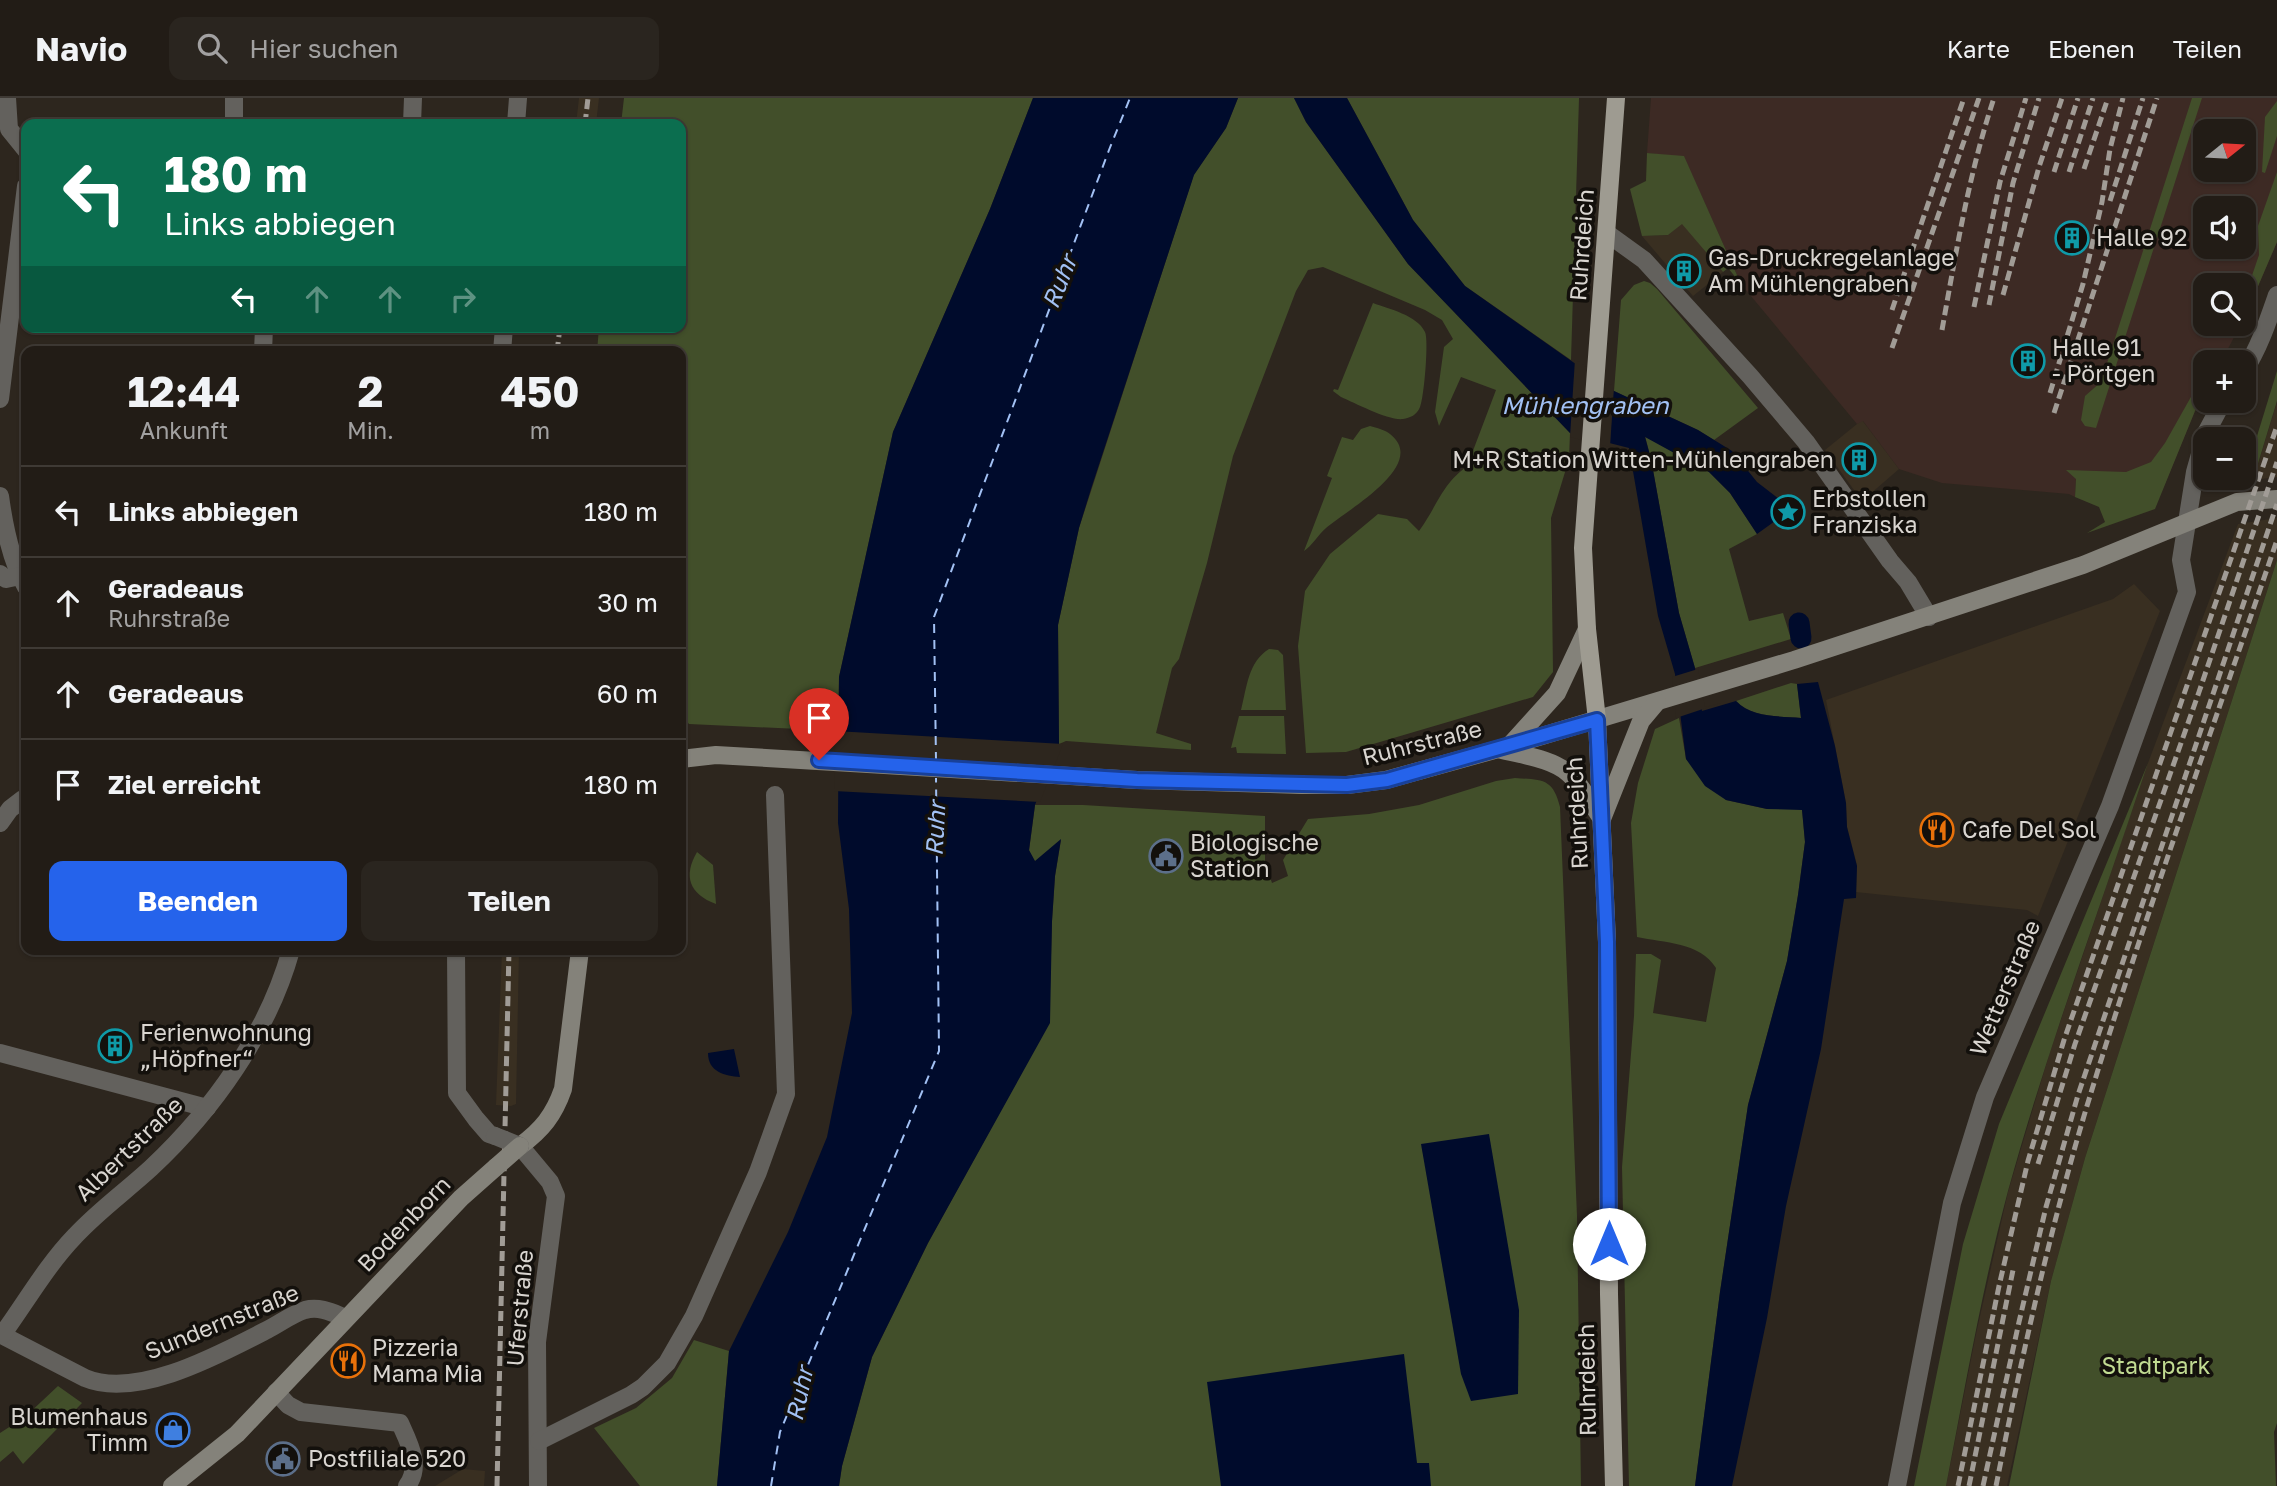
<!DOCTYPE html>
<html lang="de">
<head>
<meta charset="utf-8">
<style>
	body { margin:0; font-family:"Golos Text",sans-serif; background:#2a251f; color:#f1f3f6; height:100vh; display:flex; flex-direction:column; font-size:26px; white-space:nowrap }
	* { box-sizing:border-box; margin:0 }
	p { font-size:23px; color:#a2a1a1 }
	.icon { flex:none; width:38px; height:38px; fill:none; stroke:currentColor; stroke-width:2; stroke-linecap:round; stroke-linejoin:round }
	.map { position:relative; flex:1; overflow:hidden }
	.details { position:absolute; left:21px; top:248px; width:665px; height:609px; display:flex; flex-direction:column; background:#221c16; border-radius:14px; box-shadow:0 2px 5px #0004,0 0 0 2px #3f3a35 }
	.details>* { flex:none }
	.guide { position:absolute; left:21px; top:21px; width:665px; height:214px; border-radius:14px; box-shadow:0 2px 5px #0004,0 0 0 2px #3f3a35; background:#0b6e4f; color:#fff; overflow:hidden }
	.needle { width:46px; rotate:72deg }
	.tools { position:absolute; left:2193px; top:21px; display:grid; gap:14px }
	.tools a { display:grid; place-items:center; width:63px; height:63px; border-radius:14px; background:#221c16; box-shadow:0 2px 5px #0004,0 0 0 2px #3f3a35; font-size:35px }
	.pin { position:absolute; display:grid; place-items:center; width:60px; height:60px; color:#fff; margin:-72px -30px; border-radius:50% 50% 50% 0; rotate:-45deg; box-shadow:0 0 7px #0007 }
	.pin .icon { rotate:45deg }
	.me { position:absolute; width:77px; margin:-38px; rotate:0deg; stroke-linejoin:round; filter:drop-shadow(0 0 5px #0008) }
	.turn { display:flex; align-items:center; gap:24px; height:147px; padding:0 28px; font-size:32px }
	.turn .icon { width:91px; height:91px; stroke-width:2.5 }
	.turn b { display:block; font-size:49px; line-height:60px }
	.lanes { display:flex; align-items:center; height:66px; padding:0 28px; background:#0003; justify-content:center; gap:35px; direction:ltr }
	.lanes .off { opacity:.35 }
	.eta { display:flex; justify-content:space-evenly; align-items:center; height:119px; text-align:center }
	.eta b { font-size:42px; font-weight:700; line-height:49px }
	.button { display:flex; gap:14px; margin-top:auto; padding:14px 28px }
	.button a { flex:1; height:80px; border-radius:14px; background:#2563eb; color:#fff; font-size:28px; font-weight:700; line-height:80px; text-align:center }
	.button a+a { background:#2a251f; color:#f1f3f6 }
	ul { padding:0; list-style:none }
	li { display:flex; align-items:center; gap:21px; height:91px; padding:0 28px; border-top:2px solid #3f3a35 }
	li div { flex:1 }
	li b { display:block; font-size:26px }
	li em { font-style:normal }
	header { display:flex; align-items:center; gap:42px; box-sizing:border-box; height:98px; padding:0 35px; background:#221c16; border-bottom:2px solid #3f3a35 }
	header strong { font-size:33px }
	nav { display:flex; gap:38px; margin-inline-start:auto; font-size:24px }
	.search { width:490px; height:63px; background:#2a251f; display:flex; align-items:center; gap:18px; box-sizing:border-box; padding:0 24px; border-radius:14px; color:#a2a1a1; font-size:26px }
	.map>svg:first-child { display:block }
	.built { fill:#392f21 }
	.industrial { fill:#3d2a24; fill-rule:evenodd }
	.green { fill:#424f2a }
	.water { fill:#000b2c }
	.pier { fill:#2d261e }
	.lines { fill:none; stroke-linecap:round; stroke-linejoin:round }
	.canal { stroke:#000b2c; stroke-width:21 }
	.ferry { stroke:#a2c1f4; stroke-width:2; stroke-dasharray:9 7; stroke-linecap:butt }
	.street { stroke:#63615d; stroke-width:18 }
	.secondary { stroke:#84827a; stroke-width:18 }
	.primary { stroke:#9e9b91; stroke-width:18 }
	.rail { stroke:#a19c96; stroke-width:5; stroke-dasharray:10 5; stroke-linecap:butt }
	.street-bridge { stroke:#63615d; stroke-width:18 }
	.secondary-bridge { stroke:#84827a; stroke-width:18 }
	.route-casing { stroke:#184099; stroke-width:18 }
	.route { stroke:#2563eb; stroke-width:12 }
	.labels { text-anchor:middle; stroke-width:7; stroke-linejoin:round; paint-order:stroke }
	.poi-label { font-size:23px; fill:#d9d5d0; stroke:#13100c; text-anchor:start }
	.street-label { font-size:23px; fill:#d9d5d0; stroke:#13100c }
	.park-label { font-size:23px; fill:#c1db92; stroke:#13100c }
	.water-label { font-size:24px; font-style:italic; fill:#a2c1f4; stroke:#13100c }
</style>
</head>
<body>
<header>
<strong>Navio</strong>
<div class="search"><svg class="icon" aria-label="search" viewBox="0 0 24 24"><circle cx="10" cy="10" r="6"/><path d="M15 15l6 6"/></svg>Hier suchen</div>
<nav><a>Karte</a><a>Ebenen</a><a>Teilen</a></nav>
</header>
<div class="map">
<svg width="2277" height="1388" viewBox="0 0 2277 1388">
	<rect width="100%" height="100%" fill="#2d261e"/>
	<!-- built -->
	<g class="built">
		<polygon points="579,0 599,0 596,26 576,26"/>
		<polygon points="1682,125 1723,174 1693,198 1642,138 1668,137"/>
		<polygon points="2277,303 2277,379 2253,382 2277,304"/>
		<polygon points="1862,322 1899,371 1862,403 1825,352"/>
		<polygon points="2277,420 2277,462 2085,1060 2051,1183 2007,1388 1946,1388 1976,1236 2008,1094 2049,957 2148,665 2238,426"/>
		<polygon points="2134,486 2160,513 2038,818 2027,812 1856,794 1857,767 1847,729 1846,705 1826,602 2113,501"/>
		<polygon points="502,852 519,852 516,1006 511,1008 496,1007"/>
		<polygon points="463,1371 485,1373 484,1388 435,1388"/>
	</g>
	<!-- industrial -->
	<path class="industrial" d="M1651 0H2277V144L2244 221V187H2205V226H2241L2221 264H2205V295L2195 313 2162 393 2076 381 2075 399 2069 396 1942 385 1899 371 1863 323 1857 326 1741 186 1684 59 1647 55ZM2205 33H2244V72H2205ZM2205 110H2244V149H2205Z"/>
	<!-- green -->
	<g class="green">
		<polygon points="624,0 1033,0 990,111 893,334 839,579 838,627 821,632 689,626 681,617 681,254 597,254 599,229 681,229 681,26 621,26"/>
		<path d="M1238 0H1294L1306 24 1408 166 1570 335 1569 361 1551 420 1553 574 1533 599 1346 654 1306 655 1298 548 1305 493 1330 456 1378 416 1407 421 1419 433C1440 404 1442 383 1475 363L1471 358 1496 292 1461 279 1439 328 1435 314 1444 249 1453 241 1442 222 1425 212 1323 169 1308 172 1296 193 1233 358 1207 465 1179 561 1172 570 1156 635 1191 646V652L1066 643 1059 646 1058 527 1079 430 1194 76 1226 30Z"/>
		<polygon points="1347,0 1579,0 1571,262 1465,188 1413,122"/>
		<polygon points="2192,0 2202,0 2096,330 2085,328 2081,322 2085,298 2101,284"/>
		<polygon points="2277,3 2277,38 2265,75 2262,74 2265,19"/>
		<polygon points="1647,55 1684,58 1741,186 1728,170 1723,174 1682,126 1668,137 1642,138 1630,91 1646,83"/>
		<polygon points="2277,74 2277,144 2244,221 2244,201 2259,157 2258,128"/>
		<polygon points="1644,183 1650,185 1657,191 1758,310 1714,342 1698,332 1614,293 1621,202 1634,187"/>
		<path d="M1373 205C1389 211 1417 217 1425 234 1429 242 1424 300 1420 309 1417 317 1410 320 1403 321 1389 323 1355 305 1341 299L1333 293 1334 291 1338 292Z"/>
		<polygon points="2277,273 2277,303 2253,382 2246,374"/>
		<polygon points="2205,274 2205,295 2195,313 2155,411 2087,435 2105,424 2099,409 2075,399 2076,381 2066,372 2126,374 2151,364 2165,345"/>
		<path d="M1370 328C1377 330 1385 332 1390 336 1430 367 1344 414 1326 430 1318 437 1312 448 1304 453L1332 380 1327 378 1342 339 1353 342 1361 331Z"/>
		<polygon points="1645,338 1709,374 1730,395 1757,436 1729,451 1749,523 1783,515 1791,541 1695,570 1679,515 1651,361"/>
		<polygon points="2277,462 2277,1325 2274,1334 2276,1388 2009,1388 2051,1183 2085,1060"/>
		<path d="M1269 551 1278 552 1283 557 1286 612H1241C1247 589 1248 564 1269 551Z"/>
		<path d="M1791 585 1797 586 1801 620C1780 618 1752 620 1736 603Z"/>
		<polygon points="1239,618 1284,618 1286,656 1237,655 1236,649 1231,650"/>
		<path d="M1679 620 1686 661 1726 702 1767 711H1802L1805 744 1798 797 1787 863 1748 1007 1720 1194 1695 1388H1629L1622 1069 1634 918 1636 856H1651L1661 862 1653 915 1706 924 1716 870C1700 844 1664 845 1637 839L1631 725 1638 685 1655 631Z"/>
		<path d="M2148 665C2101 808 2048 948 2008 1093 1982 1190 1965 1290 1946 1388H1914L1963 1146 1999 1026Z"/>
		<path d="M1515 680C1542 682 1553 680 1560 709L1577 1118 1581 1388H839L842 1368 872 1259 928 1145 1049 925 1052 823 1055 778 1061 742 1035 764 1029 753 1035 707H1083L1265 718V764L1272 785 1288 778 1283 762 1308 721 1369 716 1419 707 1496 683Z"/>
		<path d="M697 754 713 767 716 806C689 796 683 778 697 754Z"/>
		<polygon points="694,1242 729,1253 717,1388 640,1388 594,1330 636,1310 672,1280"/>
		<polygon points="58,1288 82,1305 23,1366 13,1353 0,1364 0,1335 25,1319"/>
	</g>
	<!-- water -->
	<g class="water">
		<polygon points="1033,0 1238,0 1226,30 1194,77 1091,391 1079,430 1058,527 1059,646 1035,707 1029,752 1035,763 1061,741 1055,778 1052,823 1050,925 928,1145 872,1259 842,1368 839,1388 717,1388 729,1253 788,1134 827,1039 852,915 849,811 838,725 839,579 893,334 990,111"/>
		<path d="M1294 0H1347L1413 122 1465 188 1614 293 1698 332 1732 353 1757 384 1792 411 1757 436 1730 395 1709 374 1645 339 1651 361 1679 515 1695 570 1702 613 1736 603C1752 620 1780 618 1801 620L1797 586 1818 584 1835 648 1846 705 1847 729 1857 768 1856 800 1844 801 1821 951 1786 1108 1767 1220 1732 1388H1695L1720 1194 1748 1007 1787 863 1798 797 1805 744 1802 712 1767 711 1726 702 1705 688 1686 661 1675 576 1658 518 1629 350 1570 335 1408 166 1306 24Z"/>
		<path d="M734 951 740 979C725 978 708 974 708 955Z"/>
		<polygon points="1489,1036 1519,1212 1518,1296 1471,1303 1461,1276 1421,1046"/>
		<polygon points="1404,1256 1417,1365 1429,1365 1431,1388 1221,1388 1207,1284"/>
	</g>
	<!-- pier -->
	<g class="pier">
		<polygon points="1575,261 1614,289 1610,349 1570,339"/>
		<polygon points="1698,571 1705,609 1721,605 1676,620 1672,579"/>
		<polygon points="835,633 1063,646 1040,704 834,693"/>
	</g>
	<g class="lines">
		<!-- canal -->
		<polyline class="canal" points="1799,525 1801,540"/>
		<!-- ferry -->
		<g class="ferry">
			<polyline points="936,663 934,519 1109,52 1130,0"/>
			<polyline points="771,1388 780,1334 939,953 936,680"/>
		</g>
		<!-- street -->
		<g class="street">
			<polyline points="7,0 9,31 26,52"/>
			<polyline points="234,0 234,26"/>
			<polyline points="412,26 413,0"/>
			<polyline points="516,26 518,0"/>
			<polyline points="1608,136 1644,162 1750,278 1806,344 1890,463 1908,484 1929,519"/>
			<polyline points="263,254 264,229"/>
			<polyline points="502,254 504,229"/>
			<path d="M2244 273C2259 250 2268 223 2277 197"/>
			<polyline points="0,301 26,88"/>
			<path d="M0 398C4 428 11 463 26 489"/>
			<polyline points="0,476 6,481 20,478"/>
			<polyline points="0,725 10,711 23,701 26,702"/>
			<polyline points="456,852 457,995 476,1021 489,1036 495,1038"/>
			<polyline points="0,955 207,1010"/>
			<polyline points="520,1048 550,1084 556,1098 537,1244 538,1388"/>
			<path d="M0 1236 85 1280C137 1302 220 1256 267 1232 279 1226 292 1216 305 1212 320 1208 333 1215 346 1220"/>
			<path d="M2 1237C26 1204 47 1167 75 1138 98 1113 126 1093 151 1070 213 1012 268 935 291 852"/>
			<path d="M276 1294 288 1307 301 1314 400 1325C409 1345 422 1368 407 1388"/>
			<polyline points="539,1343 631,1297 643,1289 667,1265 694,1218 758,1074 786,996 775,697"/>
			<polyline points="1897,1388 1952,1105 1985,999 2110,708 2187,494 2181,462 2195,374 2206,335 2223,303"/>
		</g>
		<!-- secondary -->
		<g class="secondary">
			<polyline points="1511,646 1557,595 1587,531"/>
			<path d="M1499 651C1520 657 1551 660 1568 675 1582 687 1591 706 1602 721"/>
			<polyline points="681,661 716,657 1137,682 1301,687 1347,687 1386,682 1509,648 1794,562 2083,467 2237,404 2277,401"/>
			<polyline points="1602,721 1641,623 1657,604"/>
			<path d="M520 1048C542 1032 554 1017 563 991L580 852"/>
			<polyline points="172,1388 237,1336 461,1100 496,1069"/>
		</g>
		<!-- primary -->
		<polyline class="primary" points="1614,1388 1609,1196 1607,844 1597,622 1587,531 1583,450 1616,0"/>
		<!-- rail -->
		<g class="rail">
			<polyline points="585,26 588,0"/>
			<polyline points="2084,71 2108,0"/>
			<polyline points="2054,74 2078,0"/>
			<polyline points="2069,74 2093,0"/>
			<polyline points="2110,103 2143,0"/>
			<polyline points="2003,197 2039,69 2062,0"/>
			<polyline points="1989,207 2013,85 2039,0"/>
			<polyline points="1974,209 2000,84 2026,0"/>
			<polyline points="1892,212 1964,0"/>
			<path d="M1942 232C1956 154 1969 75 1994 0"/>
			<polyline points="1892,250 1979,0"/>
			<polyline points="557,254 560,229"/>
			<polyline points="2050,295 2083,186 2102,104 2110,51 2123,0"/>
			<polyline points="2054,315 2157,0"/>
			<polyline points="2038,1066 2075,946 2199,594 2277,364"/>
			<polyline points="497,1388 509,852"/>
			<polyline points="1958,1388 1999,1188 2028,1063 2064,942 2277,328"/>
			<polyline points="1969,1388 2013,1172"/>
			<polyline points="1983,1388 2019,1224 2046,1109 2078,997 2277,406"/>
			<path d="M1996 1388C2022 1257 2051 1126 2090 998 2147 811 2214 627 2277 442"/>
		</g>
		<!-- street-bridge -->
		<polyline class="street-bridge" points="495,1038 520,1048"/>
		<!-- secondary-bridge -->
		<polyline class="secondary-bridge" points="496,1069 520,1048"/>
	</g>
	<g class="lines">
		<defs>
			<polyline id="route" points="819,662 1137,682 1347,687 1387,682 1597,622 1607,844 1609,1146"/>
		</defs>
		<!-- route casing -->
		<use href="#route" class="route-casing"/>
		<!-- route -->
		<use href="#route" class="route"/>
	</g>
	<!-- icons -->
	<defs>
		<symbol id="building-ring" viewBox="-11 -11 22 22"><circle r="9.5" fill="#13100c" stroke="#0f9aa8" stroke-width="1.5"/><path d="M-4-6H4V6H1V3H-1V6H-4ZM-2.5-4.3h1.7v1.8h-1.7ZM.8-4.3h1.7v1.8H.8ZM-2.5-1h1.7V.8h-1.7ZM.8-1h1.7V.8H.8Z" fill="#0f9aa8"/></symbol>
		<symbol id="sight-ring" viewBox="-11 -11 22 22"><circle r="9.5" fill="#13100c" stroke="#0f9aa8" stroke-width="1.5"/><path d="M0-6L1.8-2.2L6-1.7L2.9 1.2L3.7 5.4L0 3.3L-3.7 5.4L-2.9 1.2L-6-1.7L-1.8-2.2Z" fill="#0f9aa8"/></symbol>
		<symbol id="restaurant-ring" viewBox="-11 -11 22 22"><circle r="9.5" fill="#13100c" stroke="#e8710a" stroke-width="1.5"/><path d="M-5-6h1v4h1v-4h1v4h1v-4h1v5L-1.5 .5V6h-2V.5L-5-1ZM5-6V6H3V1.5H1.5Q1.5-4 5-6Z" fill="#e8710a"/></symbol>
		<symbol id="civic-ring" viewBox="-11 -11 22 22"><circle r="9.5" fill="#13100c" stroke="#5c6f8a" stroke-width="1.5"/><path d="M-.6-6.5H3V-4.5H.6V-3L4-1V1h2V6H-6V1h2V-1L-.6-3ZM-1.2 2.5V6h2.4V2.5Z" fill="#5c6f8a"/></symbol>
		<symbol id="shop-ring" viewBox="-11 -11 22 22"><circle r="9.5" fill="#13100c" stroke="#3f7fe0" stroke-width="1.5"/><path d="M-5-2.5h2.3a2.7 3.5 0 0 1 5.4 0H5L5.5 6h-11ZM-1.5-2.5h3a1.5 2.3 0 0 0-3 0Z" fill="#3f7fe0"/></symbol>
	</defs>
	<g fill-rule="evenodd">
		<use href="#building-ring" x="2053" y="121" width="38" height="38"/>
		<use href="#building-ring" x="1665" y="154" width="38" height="38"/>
		<use href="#building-ring" x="2009" y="244" width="38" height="38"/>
		<use href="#building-ring" x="1840" y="343" width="38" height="38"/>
		<use href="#sight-ring" x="1769" y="395" width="38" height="38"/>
		<use href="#restaurant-ring" x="1918" y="713" width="38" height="38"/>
		<use href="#civic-ring" x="1147" y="739" width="38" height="38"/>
		<use href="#building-ring" x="96" y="929" width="38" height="38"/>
		<use href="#restaurant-ring" x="329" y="1244" width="38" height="38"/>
		<use href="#shop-ring" x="154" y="1313" width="38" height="38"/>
		<use href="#civic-ring" x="264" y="1342" width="38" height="38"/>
	</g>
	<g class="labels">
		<!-- poi labels -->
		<g class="poi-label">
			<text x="2096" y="148">Halle 92</text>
			<text x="1708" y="168">Gas-Druckregelanlage<tspan x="1708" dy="26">Am Mühlengraben</tspan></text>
			<text x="2052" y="258">Halle 91<tspan x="2052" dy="26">- Pörtgen</tspan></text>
			<text x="1834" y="370" text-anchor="end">M+R Station Witten-Mühlengraben</text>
			<text x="1812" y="409">Erbstollen<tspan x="1812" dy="26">Franziska</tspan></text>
			<text x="1962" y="740">Cafe Del Sol</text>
			<text x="1190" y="753">Biologische<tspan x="1190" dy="26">Station</tspan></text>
			<text x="140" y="943">Ferienwohnung<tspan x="140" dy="26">„Höpfner“</tspan></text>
			<text x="372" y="1258">Pizzeria<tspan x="372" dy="26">Mama Mia</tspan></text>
			<text x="148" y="1327" text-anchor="end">Blumenhaus<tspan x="148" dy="26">Timm</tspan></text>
			<text x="308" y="1369">Postfiliale 520</text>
		</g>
		<!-- street labels -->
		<g class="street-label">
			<text transform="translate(1582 147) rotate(-86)" y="8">Ruhrdeich</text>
			<text transform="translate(1422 645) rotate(-14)" y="8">Ruhrstraße</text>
			<text transform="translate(1577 715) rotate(-93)" y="8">Ruhrdeich</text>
			<text transform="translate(2005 890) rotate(-67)" y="8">Wetterstraße</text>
			<text transform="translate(129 1051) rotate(-44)" y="8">Albertstraße</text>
			<text transform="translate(404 1126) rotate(-46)" y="8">Bodenborn</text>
			<text transform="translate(520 1210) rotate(-85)" y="8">Uferstraße</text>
			<text transform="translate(222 1224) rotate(-22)" y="8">Sundernstraße</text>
			<text transform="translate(1587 1282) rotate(-91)" y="8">Ruhrdeich</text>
		</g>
		<!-- park labels -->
		<g class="park-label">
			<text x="2156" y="1276">Stadtpark</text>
		</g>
		<!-- water labels -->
		<g class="water-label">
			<text transform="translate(1060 184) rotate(-68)" y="8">Ruhr</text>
			<text x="1585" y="316">Mühlengraben</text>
			<text transform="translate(936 731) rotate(-87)" y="8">Ruhr</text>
			<text transform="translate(800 1296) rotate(-78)" y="8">Ruhr</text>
		</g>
	</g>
</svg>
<div class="tools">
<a><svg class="needle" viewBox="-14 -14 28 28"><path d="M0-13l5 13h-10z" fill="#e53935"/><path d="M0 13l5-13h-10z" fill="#a2a1a1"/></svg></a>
<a><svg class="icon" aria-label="sound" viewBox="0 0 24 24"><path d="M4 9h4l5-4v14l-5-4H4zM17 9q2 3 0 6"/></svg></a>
<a><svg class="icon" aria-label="search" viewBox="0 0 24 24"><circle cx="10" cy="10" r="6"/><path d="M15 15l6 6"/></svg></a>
<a>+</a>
<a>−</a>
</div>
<div class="pin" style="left:819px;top:662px;background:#d93025"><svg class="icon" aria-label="arrive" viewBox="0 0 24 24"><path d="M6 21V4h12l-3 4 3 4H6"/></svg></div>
<svg class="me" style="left:1609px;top:1146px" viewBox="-20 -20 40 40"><circle r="19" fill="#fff"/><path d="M0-13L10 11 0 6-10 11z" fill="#2563eb"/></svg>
<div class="guide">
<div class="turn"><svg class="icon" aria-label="left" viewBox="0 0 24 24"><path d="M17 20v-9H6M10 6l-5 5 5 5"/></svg><div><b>180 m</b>Links abbiegen</div></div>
<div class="lanes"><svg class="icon" aria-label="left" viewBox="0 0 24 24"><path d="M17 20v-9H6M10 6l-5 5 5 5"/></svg><svg class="icon off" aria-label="ahead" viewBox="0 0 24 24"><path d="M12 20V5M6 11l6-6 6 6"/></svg><svg class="icon off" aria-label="ahead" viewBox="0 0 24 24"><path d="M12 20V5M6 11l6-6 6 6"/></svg><svg class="icon off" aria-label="right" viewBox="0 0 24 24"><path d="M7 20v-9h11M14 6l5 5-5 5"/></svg></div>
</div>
<section class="details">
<div class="eta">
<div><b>12:44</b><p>Ankunft</p></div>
<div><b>2</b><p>Min.</p></div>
<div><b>450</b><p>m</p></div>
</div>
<ul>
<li><svg class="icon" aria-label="left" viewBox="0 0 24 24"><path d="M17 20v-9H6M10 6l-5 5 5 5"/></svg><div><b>Links abbiegen</b></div><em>180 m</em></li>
<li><svg class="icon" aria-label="ahead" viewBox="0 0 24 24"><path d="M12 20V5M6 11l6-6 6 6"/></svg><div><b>Geradeaus</b><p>Ruhrstraße</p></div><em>30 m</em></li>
<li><svg class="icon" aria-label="ahead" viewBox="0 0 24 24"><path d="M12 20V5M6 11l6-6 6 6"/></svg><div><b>Geradeaus</b></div><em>60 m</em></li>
<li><svg class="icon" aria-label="arrive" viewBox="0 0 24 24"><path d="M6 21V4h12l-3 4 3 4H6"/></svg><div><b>Ziel erreicht</b></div><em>180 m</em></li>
</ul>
<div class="button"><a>Beenden</a><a>Teilen</a></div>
</section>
</div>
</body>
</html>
